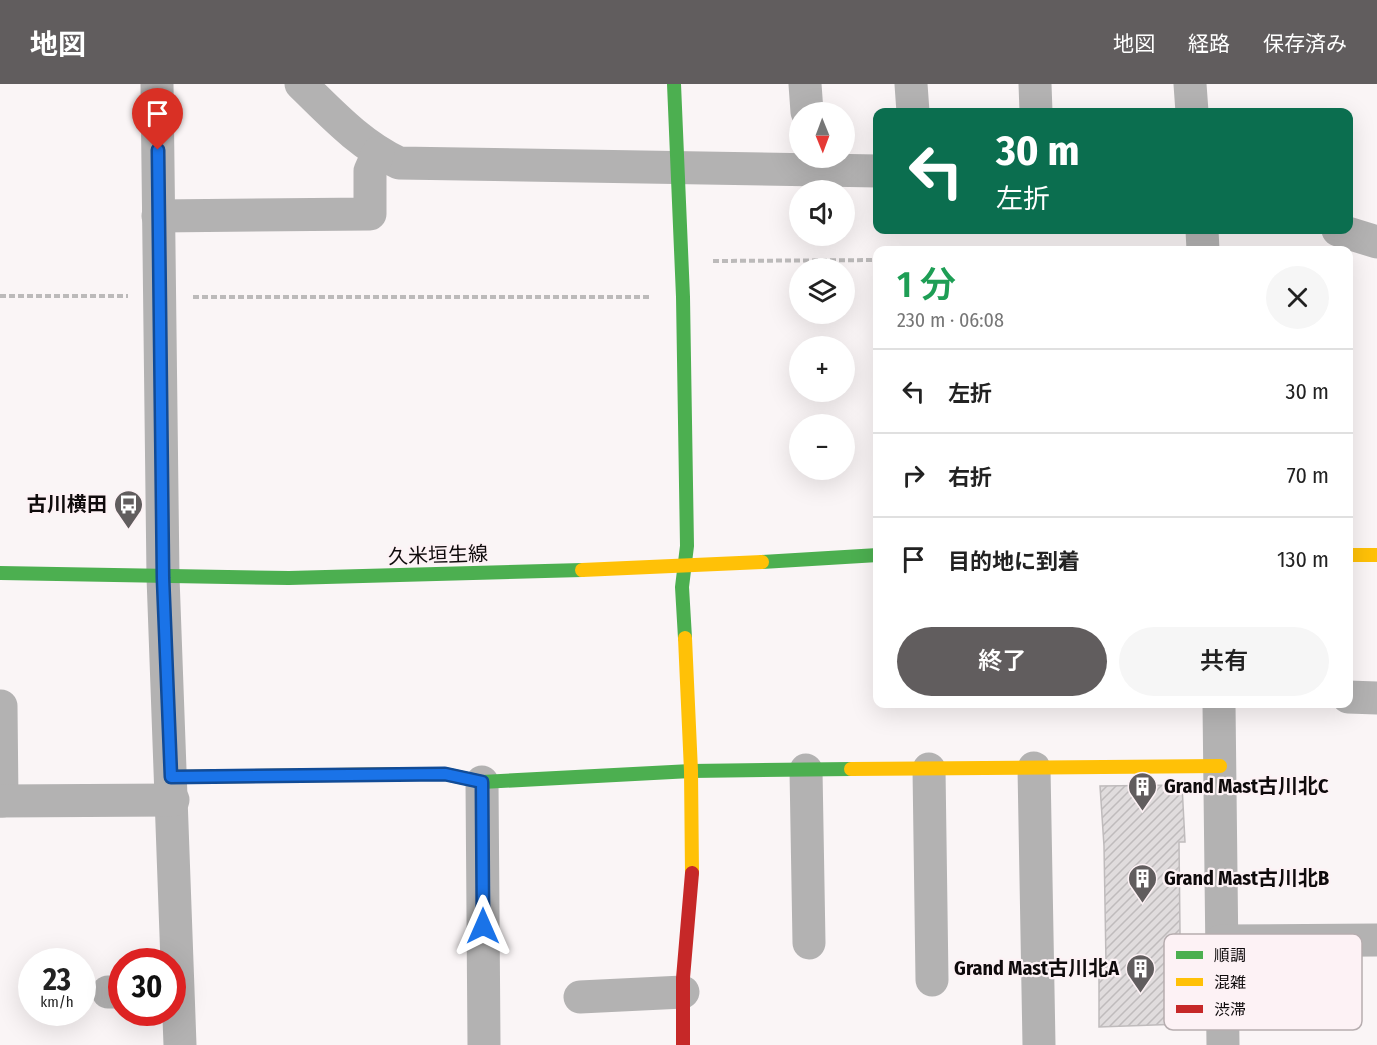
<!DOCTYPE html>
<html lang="ja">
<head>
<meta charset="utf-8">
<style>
	body { margin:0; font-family:"Fira Sans Condensed","Noto Sans JP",sans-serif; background:#f6f6f6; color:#222; height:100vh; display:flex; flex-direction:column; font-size:22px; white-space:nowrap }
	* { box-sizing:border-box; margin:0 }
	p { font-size:20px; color:#767676 }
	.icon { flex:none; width:33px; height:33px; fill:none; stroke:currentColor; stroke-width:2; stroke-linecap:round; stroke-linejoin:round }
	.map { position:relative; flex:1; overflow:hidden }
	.side { position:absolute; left:873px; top:162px; width:480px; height:462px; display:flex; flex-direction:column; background:#fff; border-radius:12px; box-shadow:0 6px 24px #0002 }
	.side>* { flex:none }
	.banner { position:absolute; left:873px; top:24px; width:480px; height:126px; border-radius:12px; box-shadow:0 6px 24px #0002; background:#0b6e4f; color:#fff; overflow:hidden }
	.needle { width:39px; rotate:179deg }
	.controls { position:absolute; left:789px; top:18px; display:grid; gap:12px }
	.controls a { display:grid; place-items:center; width:66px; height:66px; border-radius:50%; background:#fff; box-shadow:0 6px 24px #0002; font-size:30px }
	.speed { position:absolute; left:18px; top:864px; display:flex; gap:12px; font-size:30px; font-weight:700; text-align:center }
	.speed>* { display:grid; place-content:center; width:78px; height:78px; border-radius:50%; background:#fff; box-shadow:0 6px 24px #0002; line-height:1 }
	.speed small { font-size:15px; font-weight:400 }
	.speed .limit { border:9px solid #d22; background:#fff; color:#111 }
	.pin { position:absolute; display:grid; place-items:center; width:51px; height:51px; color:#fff; margin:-62px -26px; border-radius:50% 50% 50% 0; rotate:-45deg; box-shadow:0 0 6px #0007 }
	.pin .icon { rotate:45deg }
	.me { position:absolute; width:66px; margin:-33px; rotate:0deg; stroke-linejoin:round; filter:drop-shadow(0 0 4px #0008) }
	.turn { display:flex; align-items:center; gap:21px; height:126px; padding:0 24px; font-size:27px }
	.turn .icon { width:78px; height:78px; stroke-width:2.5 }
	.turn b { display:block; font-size:42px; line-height:51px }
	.round { display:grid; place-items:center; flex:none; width:63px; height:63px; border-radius:32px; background:#f6f6f6 }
	.head { display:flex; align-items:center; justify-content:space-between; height:102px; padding:0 24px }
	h1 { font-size:36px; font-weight:600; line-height:45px; color:#1e9e55 }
	.action { display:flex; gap:12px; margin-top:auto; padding:12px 24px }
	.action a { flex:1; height:69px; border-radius:36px; background:#615d5e; color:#fff; font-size:24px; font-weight:600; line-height:69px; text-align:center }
	.action a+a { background:#f6f6f6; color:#222 }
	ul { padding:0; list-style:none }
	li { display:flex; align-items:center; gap:18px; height:84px; padding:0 24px; border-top:2px solid #e0e0e0 }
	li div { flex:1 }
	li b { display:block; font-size:22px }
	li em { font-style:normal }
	header { display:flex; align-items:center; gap:36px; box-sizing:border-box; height:84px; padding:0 30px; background:#615d5e; color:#fff }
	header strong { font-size:28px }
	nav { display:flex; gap:33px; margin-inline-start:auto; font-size:21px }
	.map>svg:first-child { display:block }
	.building { fill:url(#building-hatch); stroke:#bfbbbc; stroke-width:1.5 }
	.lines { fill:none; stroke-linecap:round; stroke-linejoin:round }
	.path { stroke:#bcbaba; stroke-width:4; stroke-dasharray:6 3; stroke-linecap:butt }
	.street { stroke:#b3b2b2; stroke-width:33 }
	.fast { stroke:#4caf50; stroke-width:14 }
	.slow { stroke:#ffc107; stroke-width:14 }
	.jam { stroke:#c62828; stroke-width:14 }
	.route-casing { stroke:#114b97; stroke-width:15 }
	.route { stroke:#1a73e8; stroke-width:10 }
	.labels { text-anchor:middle; stroke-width:4.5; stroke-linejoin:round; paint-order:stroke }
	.poi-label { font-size:20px; font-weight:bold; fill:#0f0b0c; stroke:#fdf2f5; text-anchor:end }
	.street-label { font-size:20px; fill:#0f0b0c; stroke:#fdf2f5 }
	.key { fill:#fdf2f5; stroke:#b6adaf; stroke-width:1.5 }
	.key-label { font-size:16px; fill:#0f0b0c }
</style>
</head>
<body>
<header>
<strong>地図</strong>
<nav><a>地図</a><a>経路</a><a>保存済み</a></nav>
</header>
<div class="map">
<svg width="1377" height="961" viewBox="0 0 1377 961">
	<defs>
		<pattern id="building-hatch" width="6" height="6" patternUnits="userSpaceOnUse" patternTransform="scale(1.5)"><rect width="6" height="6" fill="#e0dcdd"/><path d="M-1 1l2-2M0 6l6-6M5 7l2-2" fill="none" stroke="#bfbbbc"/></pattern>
	</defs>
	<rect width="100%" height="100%" fill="#faf5f6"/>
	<!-- building -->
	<polygon class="building" points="1182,701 1185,758 1179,758 1181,940 1099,943 1099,879 1106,879 1104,762 1100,702"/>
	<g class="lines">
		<!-- path -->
		<g class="path">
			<polyline points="713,177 878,176"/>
			<polyline points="0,212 128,212"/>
			<polyline points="193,213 650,213"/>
		</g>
		<!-- street -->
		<g class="street">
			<polyline points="157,0 163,493 180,961"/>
			<path d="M301 0C331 29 360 61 399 79L878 87"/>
			<polyline points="805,0 807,28"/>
			<polyline points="911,0 913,28"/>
			<polyline points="1035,0 1036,28"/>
			<polyline points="1190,0 1192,28"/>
			<polyline points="158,132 370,130 370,87 378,69"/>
			<polyline points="1202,146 1203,166"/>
			<polyline points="1338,146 1377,158"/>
			<polyline points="1348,613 1377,614"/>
			<polyline points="1219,620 1223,961"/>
			<polyline points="1,622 2,717"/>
			<polyline points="1034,684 1039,961"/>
			<polyline points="929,685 932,896"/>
			<polyline points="806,686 809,859"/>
			<polyline points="482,698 484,961"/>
			<polyline points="0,717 173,716"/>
			<polyline points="1221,857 1377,856"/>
			<polyline points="108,908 122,908"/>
			<polyline points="580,913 683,908"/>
		</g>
		<!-- fast -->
		<g class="fast">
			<polyline points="674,0 683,213 687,462 682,503 685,554"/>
			<polyline points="762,478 878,471"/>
			<polyline points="0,489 289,494 582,486"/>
			<polyline points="414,690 445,690 482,698 691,687 851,685"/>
		</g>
		<!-- slow -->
		<g class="slow">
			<polyline points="1348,471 1377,471"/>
			<polyline points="582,486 762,478"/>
			<polyline points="685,554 691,687 692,789"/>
			<polyline points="851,685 1220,682"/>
			<polyline points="171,693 414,690"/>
		</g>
		<!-- jam -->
		<polyline class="jam" points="683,961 683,894 692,789"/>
	</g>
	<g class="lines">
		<defs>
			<polyline id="route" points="158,66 163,494 171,693 445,690 482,698 483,842"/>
		</defs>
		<!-- route casing -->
		<use href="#route" class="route-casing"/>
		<!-- route -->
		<use href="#route" class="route"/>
	</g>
	<!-- icons -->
	<defs>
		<symbol id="bus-pin" viewBox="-11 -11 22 30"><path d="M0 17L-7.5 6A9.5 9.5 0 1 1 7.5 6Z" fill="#615d5e" stroke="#fdf2f5"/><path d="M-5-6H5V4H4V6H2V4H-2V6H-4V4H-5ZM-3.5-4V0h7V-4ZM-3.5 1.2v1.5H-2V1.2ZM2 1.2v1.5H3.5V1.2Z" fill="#fff"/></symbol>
		<symbol id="building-pin" viewBox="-11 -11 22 30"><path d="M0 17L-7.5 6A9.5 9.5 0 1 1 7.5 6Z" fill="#615d5e" stroke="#fdf2f5"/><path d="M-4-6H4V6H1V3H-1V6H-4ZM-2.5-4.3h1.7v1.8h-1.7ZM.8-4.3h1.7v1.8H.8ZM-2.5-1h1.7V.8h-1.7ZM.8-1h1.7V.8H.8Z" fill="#fff"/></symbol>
	</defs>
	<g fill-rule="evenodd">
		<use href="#bus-pin" x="112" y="404" width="33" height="45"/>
		<use href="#building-pin" x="1126" y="686" width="33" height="45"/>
		<use href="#building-pin" x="1126" y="778" width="33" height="45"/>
		<use href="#building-pin" x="1124" y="868" width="33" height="45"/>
	</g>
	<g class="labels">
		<!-- poi labels -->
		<g class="poi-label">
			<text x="107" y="427">古川横田</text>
			<text x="1164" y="709" text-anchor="start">Grand Mast古川北C</text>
			<text x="1164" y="801" text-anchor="start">Grand Mast古川北B</text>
			<text x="1119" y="891">Grand Mast古川北A</text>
		</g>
		<!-- street labels -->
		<g class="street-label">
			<text transform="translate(438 471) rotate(-2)" y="7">久米垣生線</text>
		</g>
	</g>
	<!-- legend -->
	<rect x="1164" y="850" width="198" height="96" rx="9" class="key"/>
	<rect x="1176" y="867" width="27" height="8" fill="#4caf50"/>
	<rect x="1176" y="894" width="27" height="8" fill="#ffc107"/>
	<rect x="1176" y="921" width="27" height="8" fill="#c62828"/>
	<g class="key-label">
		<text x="1214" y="877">順調</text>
		<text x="1214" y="904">混雑</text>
		<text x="1214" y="931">渋滞</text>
	</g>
</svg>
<div class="controls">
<a><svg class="needle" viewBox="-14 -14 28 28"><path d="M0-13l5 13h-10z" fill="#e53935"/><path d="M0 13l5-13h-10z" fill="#767676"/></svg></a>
<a><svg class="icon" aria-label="sound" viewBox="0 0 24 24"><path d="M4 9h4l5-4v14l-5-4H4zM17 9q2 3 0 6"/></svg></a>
<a><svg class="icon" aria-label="layers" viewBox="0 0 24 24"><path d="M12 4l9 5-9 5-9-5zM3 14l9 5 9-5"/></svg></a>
<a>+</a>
<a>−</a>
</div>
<div class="speed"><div>23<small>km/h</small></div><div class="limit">30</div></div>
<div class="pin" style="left:158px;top:66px;background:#d93025"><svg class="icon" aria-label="arrive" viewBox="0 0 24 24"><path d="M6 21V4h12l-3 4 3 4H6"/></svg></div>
<svg class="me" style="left:483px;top:842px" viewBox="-20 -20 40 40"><path d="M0-17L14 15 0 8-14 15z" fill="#1a73e8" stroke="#fff" stroke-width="4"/></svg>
<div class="banner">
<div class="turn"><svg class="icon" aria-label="left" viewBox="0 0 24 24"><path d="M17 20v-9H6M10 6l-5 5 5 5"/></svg><div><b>30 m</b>左折</div></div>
</div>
<section class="side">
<div class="head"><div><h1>1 分</h1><p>230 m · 06:08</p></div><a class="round"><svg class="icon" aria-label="close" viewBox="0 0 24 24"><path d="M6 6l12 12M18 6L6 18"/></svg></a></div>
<ul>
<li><svg class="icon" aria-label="left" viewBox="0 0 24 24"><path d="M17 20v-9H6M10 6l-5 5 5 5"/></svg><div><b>左折</b></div><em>30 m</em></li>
<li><svg class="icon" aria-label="right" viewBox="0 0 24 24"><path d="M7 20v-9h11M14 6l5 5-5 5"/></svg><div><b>右折</b></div><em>70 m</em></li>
<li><svg class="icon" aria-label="arrive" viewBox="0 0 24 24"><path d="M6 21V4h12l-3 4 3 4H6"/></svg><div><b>目的地に到着</b></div><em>130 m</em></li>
</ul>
<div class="action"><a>終了</a><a>共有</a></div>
</section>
</div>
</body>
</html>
